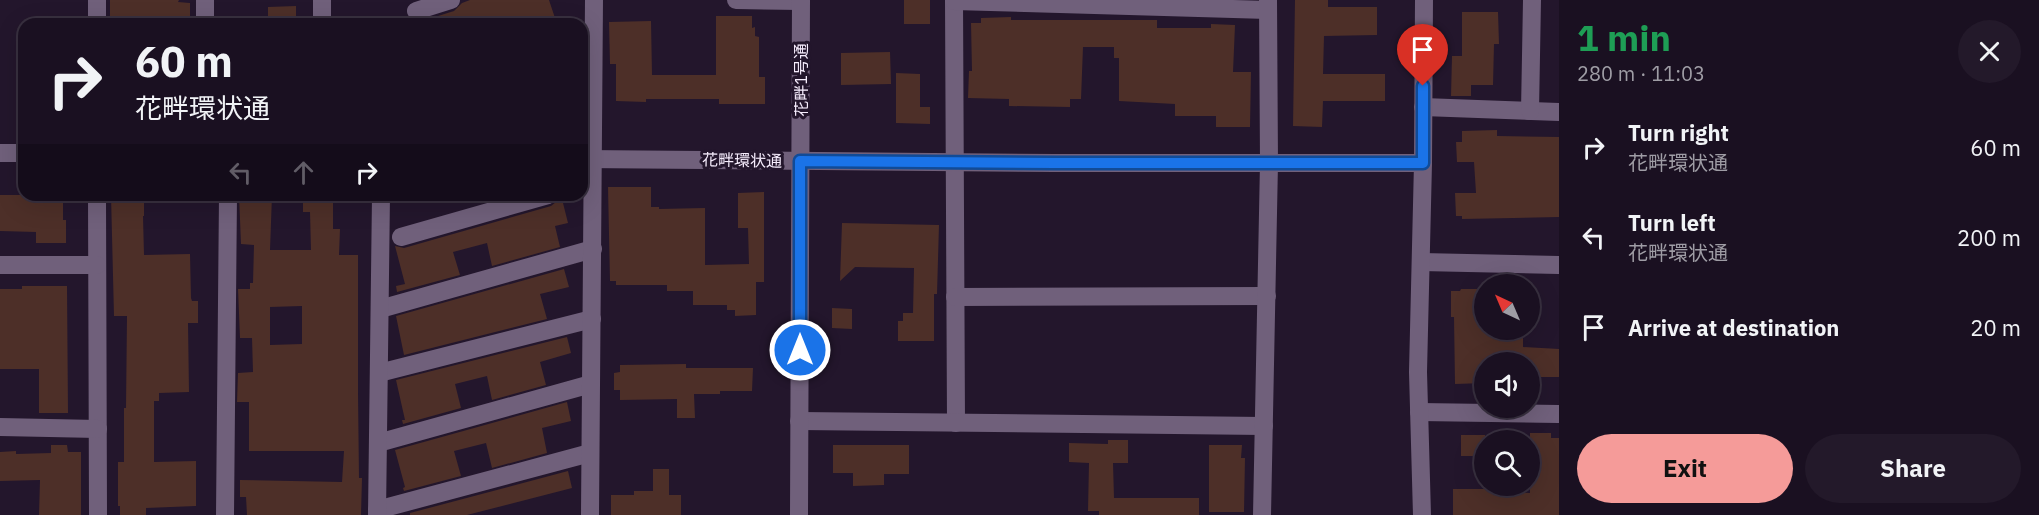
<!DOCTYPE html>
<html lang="en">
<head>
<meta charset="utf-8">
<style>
	body { margin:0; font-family:"IBM Plex Sans","Noto Sans JP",sans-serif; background:#23192a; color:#f1f3f6; height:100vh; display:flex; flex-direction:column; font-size:22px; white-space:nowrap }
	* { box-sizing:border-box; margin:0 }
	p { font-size:20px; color:#9f9da5 }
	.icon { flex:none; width:33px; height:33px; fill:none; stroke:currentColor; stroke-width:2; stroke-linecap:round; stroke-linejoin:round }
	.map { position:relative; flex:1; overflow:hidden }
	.sheet { display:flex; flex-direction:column; background:#1a1021; width:480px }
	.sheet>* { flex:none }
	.top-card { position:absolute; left:18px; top:18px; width:570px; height:183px; border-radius:18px; box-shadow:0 6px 24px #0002,0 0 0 2px #38303f; background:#1a1021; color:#f1f3f6; overflow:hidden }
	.needle { width:39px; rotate:316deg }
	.fabs { position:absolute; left:1474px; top:274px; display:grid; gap:12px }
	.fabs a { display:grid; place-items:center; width:66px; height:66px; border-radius:50%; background:#1a1021; box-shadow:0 6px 24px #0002,0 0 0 2px #38303f; font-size:30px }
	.pin { position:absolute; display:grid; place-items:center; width:51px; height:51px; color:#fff; margin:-62px -26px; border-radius:50% 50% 50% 0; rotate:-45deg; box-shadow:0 0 6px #0007 }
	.pin .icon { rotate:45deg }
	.me { position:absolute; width:66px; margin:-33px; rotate:0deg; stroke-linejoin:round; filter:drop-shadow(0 0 4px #0008) }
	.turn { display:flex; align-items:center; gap:21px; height:126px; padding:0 18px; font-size:27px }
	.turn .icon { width:78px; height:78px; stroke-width:2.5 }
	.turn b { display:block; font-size:42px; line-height:51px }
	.lanes { display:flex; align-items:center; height:57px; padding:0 18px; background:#0003; justify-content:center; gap:30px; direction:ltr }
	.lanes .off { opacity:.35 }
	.round { display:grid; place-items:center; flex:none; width:63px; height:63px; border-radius:32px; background:#23192a }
	.head { display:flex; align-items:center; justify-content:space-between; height:102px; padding:0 18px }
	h1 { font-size:36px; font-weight:700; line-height:45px; color:#1e9e55 }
	.cta { display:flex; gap:12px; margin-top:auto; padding:12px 18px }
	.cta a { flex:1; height:69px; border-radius:36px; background:#f59b99; color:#111; font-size:24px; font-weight:700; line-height:69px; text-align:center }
	.cta a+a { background:#23192a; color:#f1f3f6 }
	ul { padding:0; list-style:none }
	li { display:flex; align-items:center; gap:18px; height:90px; padding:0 18px }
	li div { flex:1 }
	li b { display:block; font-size:22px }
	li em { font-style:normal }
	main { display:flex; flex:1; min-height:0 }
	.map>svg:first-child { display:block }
	.building { fill:#4d2f28; fill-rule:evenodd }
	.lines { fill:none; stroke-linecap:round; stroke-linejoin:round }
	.minor { stroke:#70607b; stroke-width:18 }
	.route-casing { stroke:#114b97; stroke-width:15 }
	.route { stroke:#1a73e8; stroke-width:10 }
	.labels { text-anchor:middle; stroke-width:6; stroke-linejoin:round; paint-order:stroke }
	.street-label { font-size:16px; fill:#f6edfd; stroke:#23162c }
</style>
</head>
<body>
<main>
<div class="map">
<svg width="1559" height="515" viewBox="0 0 1559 515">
	<rect width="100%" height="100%" fill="#23162c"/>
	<!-- building -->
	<g class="building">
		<polygon points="110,0 179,0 178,2 190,3 190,24 124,24 124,17 110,16"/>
		<polygon points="470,0 549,0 557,24 406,24 405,20 408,19 419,22 454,11 462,3"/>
		<rect x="904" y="0" width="26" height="24"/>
		<polygon points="1295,0 1328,0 1328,7 1377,7 1377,35 1324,36 1323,74 1385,74 1385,101 1323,101 1322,127 1293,126"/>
		<polygon points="296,6 296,24 268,24 268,7"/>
		<polygon points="1462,12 1498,12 1499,44 1494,44 1493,85 1471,85 1471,96 1451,96 1452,56 1462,56"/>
		<polygon points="716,16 752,16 752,28 755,27 755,36 759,37 759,77 765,77 765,104 719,104 719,99 646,99 646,102 616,101 616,64 610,64 609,22 651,21 652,75 716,75"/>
		<polygon points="1011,17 1011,20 1157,20 1157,28 1211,28 1211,24 1235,25 1233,72 1251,72 1250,127 1216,127 1216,116 1175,116 1175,104 1119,101 1119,58 1114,58 1114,47 1083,47 1081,99 1070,99 1070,107 1009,106 1009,99 968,98 969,71 972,71 971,23 981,23 981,18"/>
		<polygon points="890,52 891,84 841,85 841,53"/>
		<polygon points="896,73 920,74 920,107 930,107 930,124 896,123"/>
		<polygon points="1497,130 1497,136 1559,137 1559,217 1462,219 1462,216 1456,216 1455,193 1476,193 1474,162 1457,162 1456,142 1462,142 1462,131"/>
		<polygon points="608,187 651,187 651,207 659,207 659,209 705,208 705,265 749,264 748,228 738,228 738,193 764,192 764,282 756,282 756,315 735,316 735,310 727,310 727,305 693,305 693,291 667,291 667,285 616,285 616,281 610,281"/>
		<polygon points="0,195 63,195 63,220 66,220 66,243 36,243 36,232 0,231"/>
		<polygon points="111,195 144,195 144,216 143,216 144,255 190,254 191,298 192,301 198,301 198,323 188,323 189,392 159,393 159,401 154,401 154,462 196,461 196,506 146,508 146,515 120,515 120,506 118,506 118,462 124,462 124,408 126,408 127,316 114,316"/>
		<path d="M239 195H272L270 250H311L310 212H303V195H333V229H340L339 255H358V393L359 478H362L361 515H247L246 497H240V480L342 482 344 451H249V402H237L238 373 253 372 252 338H240L238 289H250V283H253L254 245 241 244ZM302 306V344L270 345V307Z"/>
		<polygon points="559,195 561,195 568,223 555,226 560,247 492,266 487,243 453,252 460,275 397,292 396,286 405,284 395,246 404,248 551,206 556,202"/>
		<polygon points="842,223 939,225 937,294 934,294 934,341 898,341 898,321 903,321 903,313 913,313 914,268 855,267 840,281"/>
		<polygon points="564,269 569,287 540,294 547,319 404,355 396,316"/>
		<polygon points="22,286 67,286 68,413 39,413 39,369 0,369 0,289 22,289"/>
		<polygon points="1461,289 1485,289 1485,330 1523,330 1523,347 1559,349 1559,377 1530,377 1530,363 1485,363 1485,383 1455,384 1454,317 1451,317 1451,291 1460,291"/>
		<polygon points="832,308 852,309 852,329 832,328"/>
		<polygon points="567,337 571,353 540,362 546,385 492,400 487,376 455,384 461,408 403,424 402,420 405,420 396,380"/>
		<polygon points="686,364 686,368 753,368 752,391 720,391 720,394 694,394 695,418 677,418 677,399 620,400 620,390 614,390 614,373 620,372 620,365"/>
		<polygon points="567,402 571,421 542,428 547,453 492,468 486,443 454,451 461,476 404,491 403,488 405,487 395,450"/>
		<polygon points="1530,433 1551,433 1551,438 1559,438 1559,515 1453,515 1453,489 1490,489 1490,492 1530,493"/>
		<rect x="1461" y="435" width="24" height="21"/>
		<polygon points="1108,440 1128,440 1128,463 1113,463 1114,498 1199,498 1199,515 1099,515 1099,511 1088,511 1089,463 1069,462 1069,443 1108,444"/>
		<polygon points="51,445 67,445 68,452 81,452 81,515 39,515 40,480 0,481 0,452 16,451 16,454 51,453"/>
		<polygon points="833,445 909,445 909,474 884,474 884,485 853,486 853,473 833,473"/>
		<polygon points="1209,445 1242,445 1241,458 1245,458 1244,512 1209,512"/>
		<polygon points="653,469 669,469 669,495 681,495 681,515 611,515 611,495 634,495 634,491 653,491"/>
		<polygon points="568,471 572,488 467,515 410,515 410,513"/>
	</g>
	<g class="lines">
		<!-- minor -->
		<g class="minor">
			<polyline points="97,0 97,24"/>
			<polyline points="205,0 205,24"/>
			<polyline points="736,0 801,1"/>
			<polyline points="954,0 956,423"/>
			<polyline points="954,1 1268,10"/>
			<polyline points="416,11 451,0"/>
			<polyline points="322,24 322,0"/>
			<polyline points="1423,107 1559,112"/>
			<polyline points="1530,111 1532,0"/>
			<polyline points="0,153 24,153"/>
			<polyline points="582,159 1055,163 1423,163 1424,0"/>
			<polyline points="97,195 98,515"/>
			<polyline points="401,237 548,195"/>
			<polyline points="1421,262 1559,265"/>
			<polyline points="0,265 97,265"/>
			<polyline points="955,297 1267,296"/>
			<polyline points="380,309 593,249"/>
			<polyline points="379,373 592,319"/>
			<polyline points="1419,412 1559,414"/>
			<polyline points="799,421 1264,426"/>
			<polyline points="0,427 98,429"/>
			<polyline points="378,443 591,384"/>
			<polyline points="377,510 590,453"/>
			<polyline points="225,515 228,195"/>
			<polyline points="377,515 381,195"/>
			<polyline points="590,515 594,0"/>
			<polyline points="799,515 801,0"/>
			<polyline points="1262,515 1269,163 1268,0"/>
			<polyline points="1422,515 1418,372 1423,163"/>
		</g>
	</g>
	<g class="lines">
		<defs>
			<polyline id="route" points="800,350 800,161 1055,163 1423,163 1423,86"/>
		</defs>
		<!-- route casing -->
		<use href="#route" class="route-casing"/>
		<!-- route -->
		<use href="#route" class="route"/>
	</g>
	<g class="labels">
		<!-- street labels -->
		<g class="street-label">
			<text transform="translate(801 80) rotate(-90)" y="6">花畔1号通</text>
			<text transform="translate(742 160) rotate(1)" y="6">花畔環状通</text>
		</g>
	</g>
</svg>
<div class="fabs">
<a><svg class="needle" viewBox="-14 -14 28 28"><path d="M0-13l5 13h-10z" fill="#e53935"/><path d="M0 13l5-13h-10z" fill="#9f9da5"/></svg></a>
<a><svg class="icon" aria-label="sound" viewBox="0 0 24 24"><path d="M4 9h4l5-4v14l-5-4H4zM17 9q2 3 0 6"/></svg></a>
<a><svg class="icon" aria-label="search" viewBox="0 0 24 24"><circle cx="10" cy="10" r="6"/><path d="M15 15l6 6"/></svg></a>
</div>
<div class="pin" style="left:1423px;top:86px;background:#d93025"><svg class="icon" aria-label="arrive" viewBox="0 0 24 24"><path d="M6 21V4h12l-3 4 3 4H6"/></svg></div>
<svg class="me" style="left:800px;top:350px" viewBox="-20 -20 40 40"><circle r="17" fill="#1a73e8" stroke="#fff" stroke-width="3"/><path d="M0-11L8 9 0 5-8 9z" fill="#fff"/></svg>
<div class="top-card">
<div class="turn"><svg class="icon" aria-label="right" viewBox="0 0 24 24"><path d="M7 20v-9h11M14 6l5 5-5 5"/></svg><div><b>60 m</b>花畔環状通</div></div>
<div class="lanes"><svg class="icon off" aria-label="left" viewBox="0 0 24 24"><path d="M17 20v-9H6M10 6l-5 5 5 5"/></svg><svg class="icon off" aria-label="ahead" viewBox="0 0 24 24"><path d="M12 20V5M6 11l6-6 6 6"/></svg><svg class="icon" aria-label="right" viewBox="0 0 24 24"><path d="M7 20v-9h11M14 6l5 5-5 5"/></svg></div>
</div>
</div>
<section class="sheet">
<div class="head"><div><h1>1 min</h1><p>280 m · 11:03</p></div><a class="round"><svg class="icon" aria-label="close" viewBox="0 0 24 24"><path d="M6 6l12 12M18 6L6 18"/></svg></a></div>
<ul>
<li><svg class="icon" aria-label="right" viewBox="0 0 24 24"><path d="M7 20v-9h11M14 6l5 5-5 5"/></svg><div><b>Turn right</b><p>花畔環状通</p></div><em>60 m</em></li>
<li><svg class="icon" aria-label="left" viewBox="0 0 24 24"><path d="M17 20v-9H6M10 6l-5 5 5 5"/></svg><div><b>Turn left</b><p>花畔環状通</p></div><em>200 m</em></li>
<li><svg class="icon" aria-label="arrive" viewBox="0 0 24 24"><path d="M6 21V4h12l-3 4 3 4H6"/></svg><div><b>Arrive at destination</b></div><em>20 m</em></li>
</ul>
<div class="cta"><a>Exit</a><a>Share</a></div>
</section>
</main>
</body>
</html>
